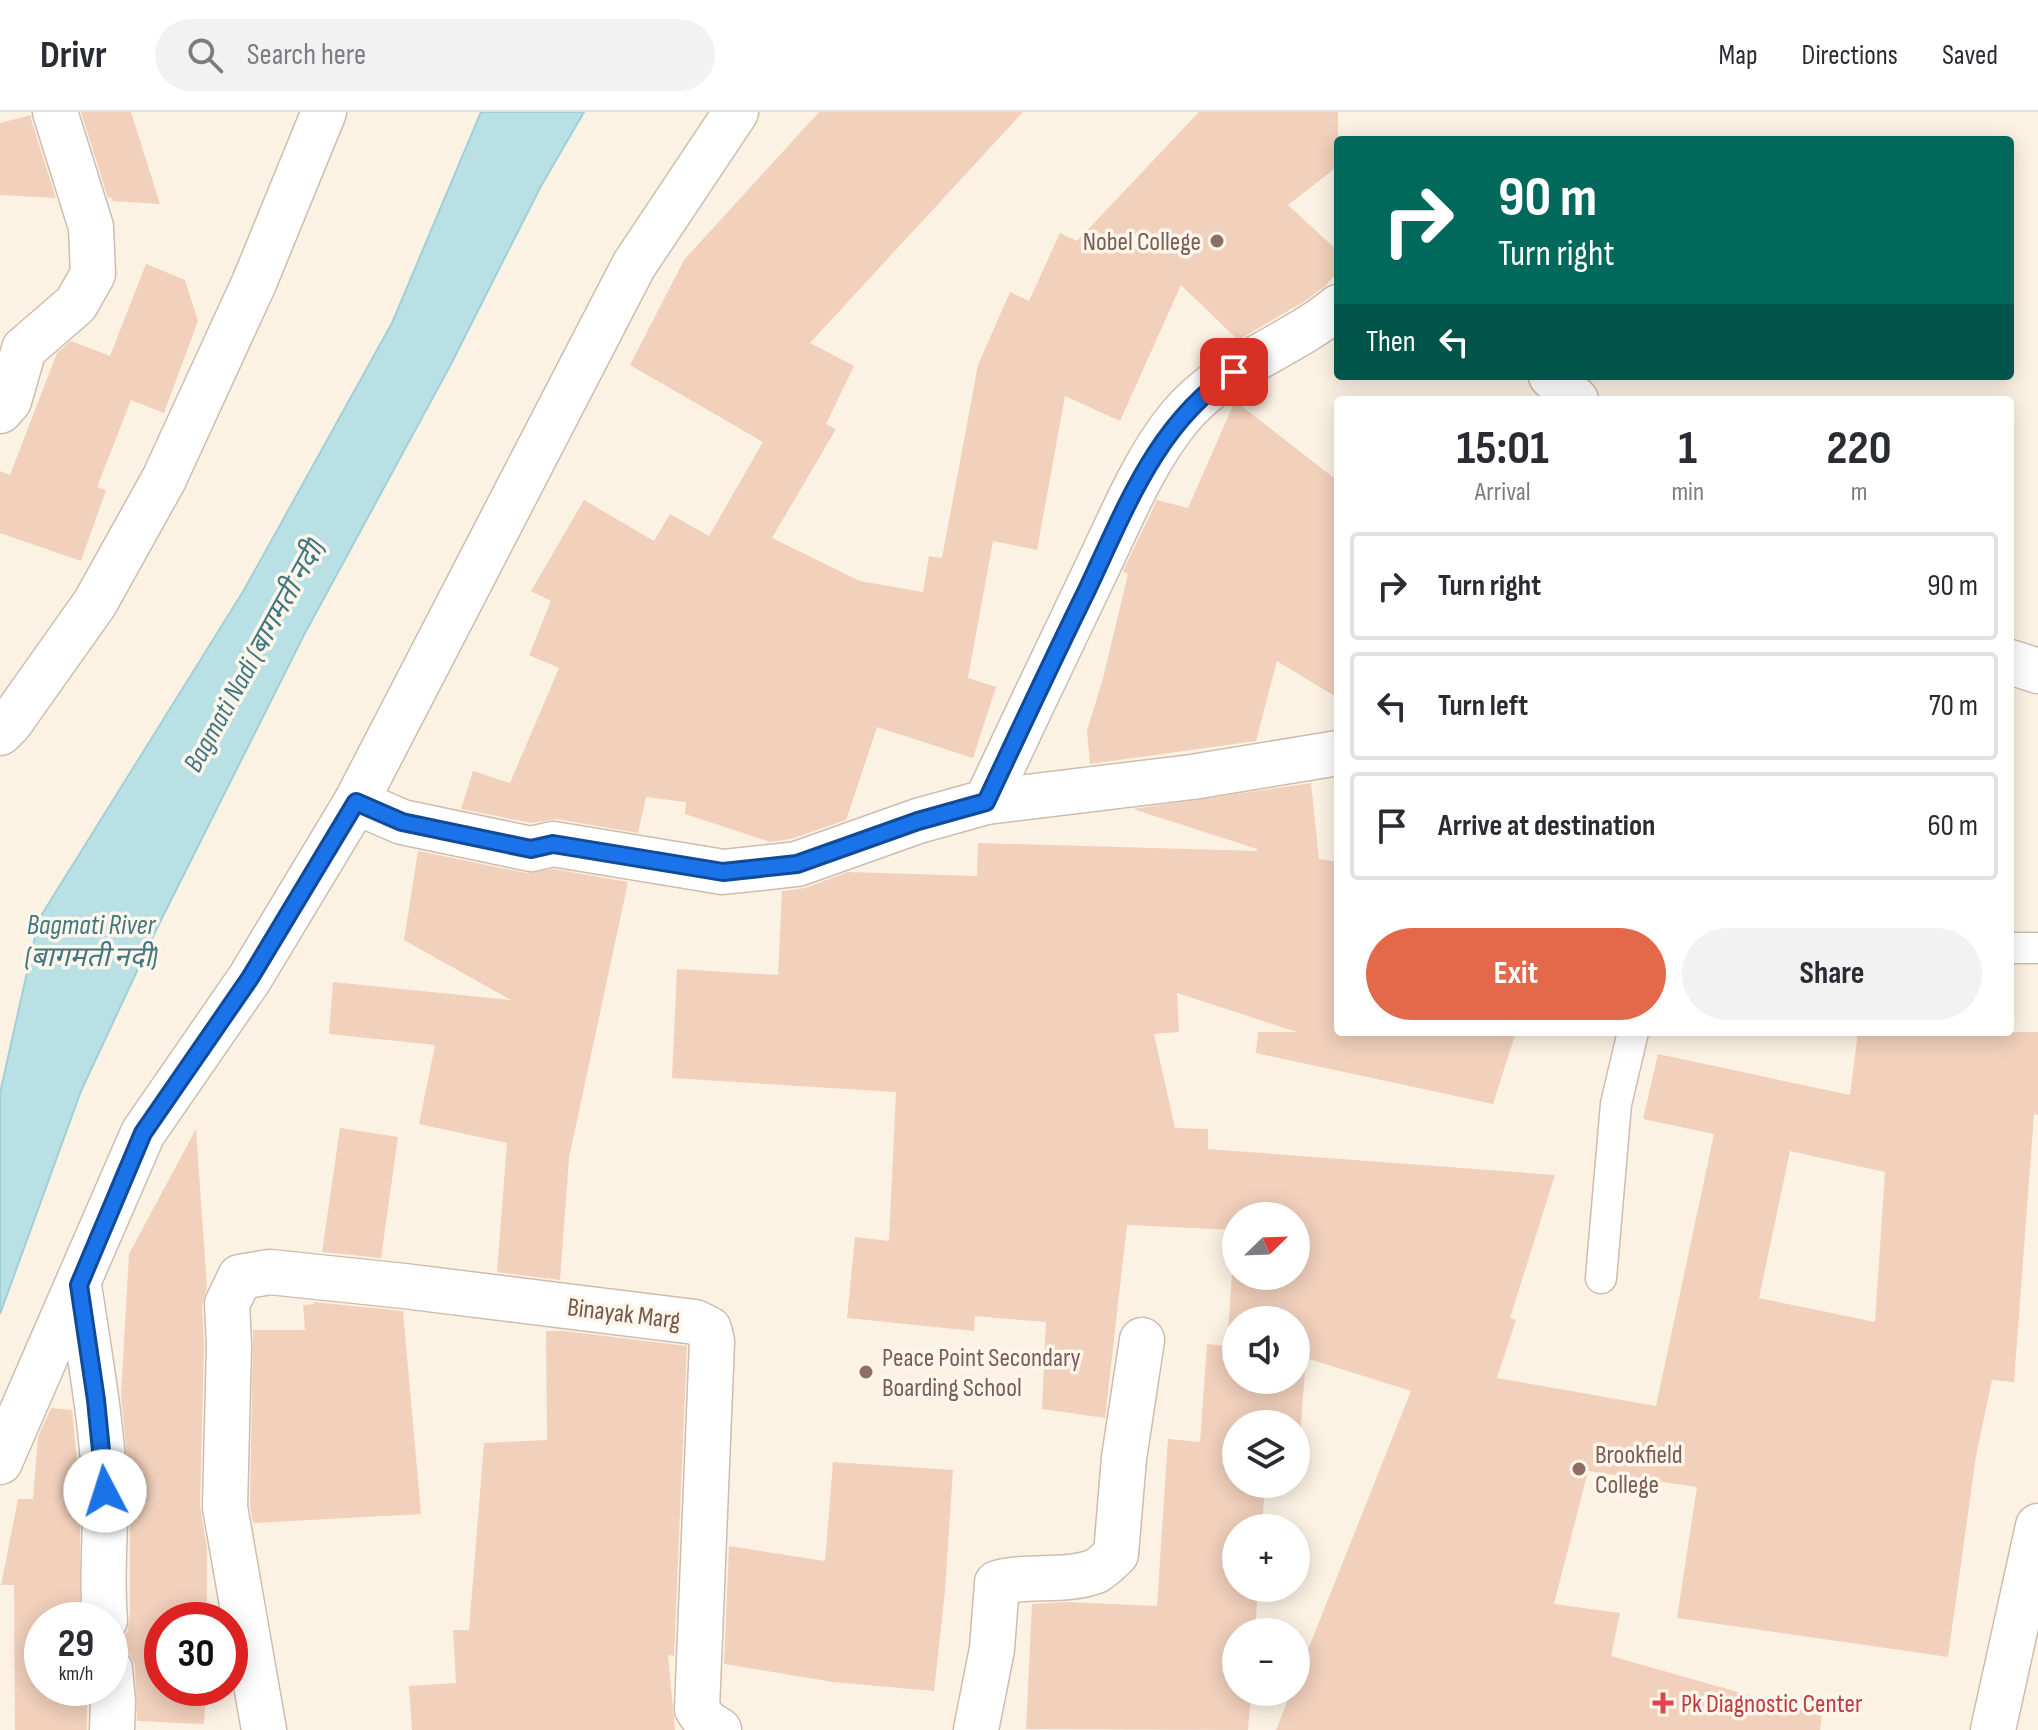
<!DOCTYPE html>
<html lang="en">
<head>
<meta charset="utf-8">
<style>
	body { margin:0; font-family:"Sofia Sans Condensed","Noto Sans Devanagari",sans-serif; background:#f2f2f3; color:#2b2b33; height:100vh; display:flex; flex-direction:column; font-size:30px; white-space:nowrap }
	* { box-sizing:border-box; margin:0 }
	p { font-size:26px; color:#7c7c81 }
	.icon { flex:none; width:44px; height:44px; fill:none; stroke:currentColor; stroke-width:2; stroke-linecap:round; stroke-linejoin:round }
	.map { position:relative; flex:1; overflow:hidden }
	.panel { position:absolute; left:1334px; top:284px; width:680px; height:640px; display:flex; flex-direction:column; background:#fff; border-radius:8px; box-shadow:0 4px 20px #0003 }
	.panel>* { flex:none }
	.guide { position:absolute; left:1334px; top:24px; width:680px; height:244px; border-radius:8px; box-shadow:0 4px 20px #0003; background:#00695c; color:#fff; overflow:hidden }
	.needle { width:52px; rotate:67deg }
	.tools { position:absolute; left:1222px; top:1090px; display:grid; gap:16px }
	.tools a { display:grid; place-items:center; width:88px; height:88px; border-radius:50%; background:#fff; box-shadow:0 4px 20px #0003; font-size:40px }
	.speed { position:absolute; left:24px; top:1490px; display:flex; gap:16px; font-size:40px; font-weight:700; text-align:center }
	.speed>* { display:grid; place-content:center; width:104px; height:104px; border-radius:50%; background:#fff; box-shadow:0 4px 20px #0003; line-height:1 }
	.speed small { font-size:20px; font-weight:400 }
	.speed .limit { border:12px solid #d22; background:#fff; color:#111 }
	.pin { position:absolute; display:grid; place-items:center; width:68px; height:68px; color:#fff; margin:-34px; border-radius:16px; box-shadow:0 4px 12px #0006 }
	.me { position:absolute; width:88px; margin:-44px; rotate:355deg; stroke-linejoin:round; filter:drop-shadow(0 0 6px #0008) }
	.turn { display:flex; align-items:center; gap:28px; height:168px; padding:0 32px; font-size:36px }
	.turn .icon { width:104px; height:104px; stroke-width:2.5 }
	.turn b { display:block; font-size:56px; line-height:68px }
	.then { display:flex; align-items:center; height:76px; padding:0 32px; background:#0003; gap:16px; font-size:30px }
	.eta { display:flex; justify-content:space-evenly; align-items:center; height:136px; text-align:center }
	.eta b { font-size:48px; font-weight:700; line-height:56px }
	.cta { display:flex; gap:16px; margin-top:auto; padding:16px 32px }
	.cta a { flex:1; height:92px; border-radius:48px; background:#e4694b; color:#fff; font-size:32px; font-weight:700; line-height:92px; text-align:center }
	.cta a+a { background:#f2f2f3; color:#2b2b33 }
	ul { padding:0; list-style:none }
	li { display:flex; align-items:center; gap:24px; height:108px; margin:0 16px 12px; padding:0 16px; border:4px solid #e1e1e2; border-radius:8px }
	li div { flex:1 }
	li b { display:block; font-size:30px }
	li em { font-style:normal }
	header { display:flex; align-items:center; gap:48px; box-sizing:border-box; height:112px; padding:0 40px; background:#fff; border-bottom:2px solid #e1e1e2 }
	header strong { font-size:38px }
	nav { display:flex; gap:44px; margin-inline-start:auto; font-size:28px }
	.search { width:560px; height:72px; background:#f2f2f3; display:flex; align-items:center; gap:20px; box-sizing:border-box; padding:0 28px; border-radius:44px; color:#7c7c81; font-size:30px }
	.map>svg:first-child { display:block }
	.water { fill:#b9e0e5; stroke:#a0d0d7; stroke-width:2 }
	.building { fill:#f1d0bc; fill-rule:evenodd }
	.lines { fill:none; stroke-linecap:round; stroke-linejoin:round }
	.service-casing { stroke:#cfbcae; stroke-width:33 }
	.minor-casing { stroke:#cfbcae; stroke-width:47 }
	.secondary-casing { stroke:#d2bbab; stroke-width:47 }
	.service { stroke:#fff; stroke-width:30 }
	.minor { stroke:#fff; stroke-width:44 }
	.secondary { stroke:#fff; stroke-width:44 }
	.route-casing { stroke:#114b97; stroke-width:20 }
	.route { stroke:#1a73e8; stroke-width:14 }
	.education-dot { fill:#8d6e63; stroke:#fff6eb; stroke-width:3 }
	.health-dot { fill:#e0444e; stroke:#fff6eb; stroke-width:3 }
	.labels { text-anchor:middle; stroke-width:7; stroke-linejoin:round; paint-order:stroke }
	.education-label { font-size:26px; fill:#785e54; stroke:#fff6eb; text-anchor:start }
	.street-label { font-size:26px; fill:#74584a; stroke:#fff6eb }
	.health-label { font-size:26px; fill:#be3a42; stroke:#fff6eb; text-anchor:start }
	.water-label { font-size:28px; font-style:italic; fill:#417780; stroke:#fff6eb }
</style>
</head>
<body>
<header>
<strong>Drivr</strong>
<div class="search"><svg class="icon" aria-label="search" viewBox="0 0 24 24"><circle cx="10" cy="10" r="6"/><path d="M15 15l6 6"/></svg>Search here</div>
<nav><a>Map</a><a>Directions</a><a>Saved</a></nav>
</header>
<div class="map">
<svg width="2038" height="1618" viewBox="0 0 2038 1618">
	<rect width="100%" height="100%" fill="#fcf2e4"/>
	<!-- water -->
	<polygon class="water" points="481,0 584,0 541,74 450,254 305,521 158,814 81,979 0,1202 0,981 39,807 244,478 392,211"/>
	<!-- building -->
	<g class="building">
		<polygon points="81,0 131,0 160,92 113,89 111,85 108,86"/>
		<polygon points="819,0 1023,0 810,231 854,254 826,312 836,317 772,426 860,469 923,480 929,444 942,446 978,253 1010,180 1029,189 1060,121 1077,129 1199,0 1338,0 1338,54 1288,93 1338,139 1338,160 1325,174 1305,189 1238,228 1181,173 1120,309 1065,284 1037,438 993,429 968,566 996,575 973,646 877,615 846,708 791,727 770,730 685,702 686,690 646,685 638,721 557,707 531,711 461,697 473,659 510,671 559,556 529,543 551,489 531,479 584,388 654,429 670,402 709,424 763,330 630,253 684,148"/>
		<polygon points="31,3 31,7 56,86 0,83 0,11"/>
		<polygon points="146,152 185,168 198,209 164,301 131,288 97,375 106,378 81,449 0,421 0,359 10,363 57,241 71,229 110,244"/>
		<polygon points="1235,289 1338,369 1338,586 1277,549 1256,629 1090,652 1087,619 1103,566 1128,462 1123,459 1157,388 1188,396"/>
		<path d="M1311 671 1319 747 1338 750V920H1516L1493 992 1256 941 1258 920H1297L1177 881 1179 920 1154 922 1175 1016 1208 1017V1037L1555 1063 1510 1206 1516 1208 1497 1266 1656 1294 1714 1022 1643 1007 1658 942 1850 983 1858 920H2038V1003L2034 1002 2014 1270 1992 1268 1976 1344 1948 1545 1677 1506 1697 1375 1588 1359 1554 1492 1620 1501 1611 1544 1822 1604 1820 1618H1276L1291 1580H1296V1568L1411 1279 1306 1246 1299 1337H1296V1312H1236V1372H1265L1262 1416H1236V1476H1258L1255 1520H1236V1580H1251L1248 1618 1026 1617 1032 1492 1066 1490 1157 1494 1168 1327 1200 1330 1207 1232 1227 1234 1235 1118 1127 1113 1105 1306 1042 1297 1046 1210 975 1204 974 1219 847 1206 855 1125 889 1129 896 980 672 966 677 857 778 863 782 779 805 776 848 760 977 764 978 731 1257 739V737L1133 697ZM1790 1039 1885 1060 1875 1210 1759 1186ZM1236 1104H1296V1164H1236ZM1236 1208H1296V1268H1236Z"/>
		<polygon points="418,739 526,761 554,757 628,770 569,1046 560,1168 497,1160 507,1031 419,1012 435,933 329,922 333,870 511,888 404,828"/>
		<polygon points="340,1016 398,1025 381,1146 322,1140"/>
		<polygon points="196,1017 207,1176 202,1193 204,1233 200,1394 207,1436 207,1508 162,1508 162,1576 206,1576 204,1612 137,1609 135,1554 130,1542 121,1535 110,1532 120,1528 127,1520 130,1506 130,1377 121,1283 129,1142"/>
		<polygon points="314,1190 403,1199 421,1402 253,1411 250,1393 253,1218 305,1218 303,1193 314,1192"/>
		<polygon points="546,1219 564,1219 687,1234 674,1544 668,1543 675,1618 412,1618 409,1574 456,1571 453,1518 469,1518 484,1331 547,1328"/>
		<polygon points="51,1296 72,1298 80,1380 80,1508 42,1508 42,1576 87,1576 87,1618 15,1618 14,1473 1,1473 18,1387 33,1387 38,1325"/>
		<polygon points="833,1350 953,1358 945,1479 934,1579 833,1570 724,1552 729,1434 825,1449"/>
	</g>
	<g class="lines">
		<defs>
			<g id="service">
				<polyline points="2010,836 2038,836"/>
				<polyline points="1601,1166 1616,992 1633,920"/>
			</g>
			<g id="minor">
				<polyline points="1551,264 1576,288"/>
				<polyline points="0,299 9,289 24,237 76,192 93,162 91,115 55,0"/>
				<polyline points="2010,550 2038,559"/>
				<polyline points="0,621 10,611 95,491 164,367 254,171 324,0"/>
				<path d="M356 690 402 710 531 737 553 732 723 760 797 752 918 709 986 690C1023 611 1060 533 1098 454 1122 404 1144 349 1179 306 1221 254 1289 236 1338 195"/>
				<polyline points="986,690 1192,665 1338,641"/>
				<path d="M79 1173C89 1241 102 1310 105 1379 106 1423 101 1465 105 1508"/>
				<polyline points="0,1350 143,1021 250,866 356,690 634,153 736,0"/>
				<polyline points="110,1557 113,1590 112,1618"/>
				<polyline points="264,1618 225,1395 229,1233 227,1192 240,1165 270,1160 404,1174 695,1210 709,1217 712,1229 697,1597 706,1610 719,1618"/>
				<path d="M976 1618 992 1537 997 1471C1029 1462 1065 1471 1096 1459 1103 1455 1110 1448 1116 1442L1124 1346 1142 1228"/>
			</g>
			<polyline id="secondary" points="1993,1618 2038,1414"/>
		</defs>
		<!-- service casing -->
		<use href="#service" class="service-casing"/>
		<!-- minor casing -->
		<use href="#minor" class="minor-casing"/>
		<!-- secondary casing -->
		<use href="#secondary" class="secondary-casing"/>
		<!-- service -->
		<use href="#service" class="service"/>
		<!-- minor -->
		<use href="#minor" class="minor"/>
		<!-- secondary -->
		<use href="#secondary" class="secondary"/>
	</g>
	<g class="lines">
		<defs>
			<path id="route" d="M105 1379 96 1288 79 1173 143 1021 250 866 356 690 402 710 531 737 553 732 723 760 797 752 918 709 986 690C1019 620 1052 549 1086 480 1125 398 1156 311 1234 260"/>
		</defs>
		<!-- route casing -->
		<use href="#route" class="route-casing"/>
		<!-- route -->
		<use href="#route" class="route"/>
	</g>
	<!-- markers -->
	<g class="education-dot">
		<circle cx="1217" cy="129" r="8"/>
		<circle cx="866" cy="1260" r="8"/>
		<circle cx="1579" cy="1357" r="8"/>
	</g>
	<path class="health-dot" d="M1659 1579h8v8h8v8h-8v8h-8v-8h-8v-8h8z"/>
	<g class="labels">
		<!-- education labels -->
		<g class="education-label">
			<text x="1201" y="138" text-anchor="end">Nobel College</text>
			<text x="882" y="1254">Peace Point Secondary<tspan x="882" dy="30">Boarding School</tspan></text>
			<text x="1595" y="1351">Brookfield<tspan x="1595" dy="30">College</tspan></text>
		</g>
		<!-- street labels -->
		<g class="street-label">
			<text transform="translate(624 1201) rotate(7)" y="9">Binayak Marg</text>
		</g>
		<!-- health labels -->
		<g class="health-label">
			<text x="1681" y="1600">Pk Diagnostic Center</text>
		</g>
		<!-- water labels -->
		<g class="water-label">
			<text transform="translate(253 543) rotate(-61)" y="10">Bagmati Nadi (बागमती नदी)</text>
			<text x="91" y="822">Bagmati River<tspan x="91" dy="32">(बागमती नदी)</tspan></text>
		</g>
	</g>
</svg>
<div class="tools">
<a><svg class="needle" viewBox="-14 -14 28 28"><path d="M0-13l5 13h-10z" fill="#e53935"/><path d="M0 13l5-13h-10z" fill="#7c7c81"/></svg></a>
<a><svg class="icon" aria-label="sound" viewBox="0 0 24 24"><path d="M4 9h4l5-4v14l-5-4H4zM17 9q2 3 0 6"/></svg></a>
<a><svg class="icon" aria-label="layers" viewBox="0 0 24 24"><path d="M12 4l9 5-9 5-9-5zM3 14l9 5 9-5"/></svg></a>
<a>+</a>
<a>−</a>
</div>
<div class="speed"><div>29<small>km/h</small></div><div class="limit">30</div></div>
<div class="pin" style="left:1234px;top:260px;background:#d93025"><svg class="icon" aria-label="arrive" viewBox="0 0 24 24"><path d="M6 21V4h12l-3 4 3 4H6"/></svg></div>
<svg class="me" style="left:105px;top:1379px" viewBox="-20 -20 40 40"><circle r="19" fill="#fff"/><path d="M0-13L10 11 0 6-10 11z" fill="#1a73e8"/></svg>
<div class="guide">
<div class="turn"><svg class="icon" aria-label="right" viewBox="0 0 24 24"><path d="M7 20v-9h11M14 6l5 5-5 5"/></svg><div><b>90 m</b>Turn right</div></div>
<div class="then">Then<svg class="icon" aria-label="left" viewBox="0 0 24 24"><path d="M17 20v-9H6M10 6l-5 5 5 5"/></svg></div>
</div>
<section class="panel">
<div class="eta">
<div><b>15:01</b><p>Arrival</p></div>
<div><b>1</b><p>min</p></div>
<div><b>220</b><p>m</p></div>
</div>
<ul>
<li><svg class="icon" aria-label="right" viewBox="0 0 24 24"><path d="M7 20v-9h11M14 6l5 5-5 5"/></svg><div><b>Turn right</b></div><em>90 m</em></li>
<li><svg class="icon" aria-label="left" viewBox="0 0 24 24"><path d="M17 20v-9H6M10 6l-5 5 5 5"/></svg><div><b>Turn left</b></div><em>70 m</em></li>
<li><svg class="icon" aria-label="arrive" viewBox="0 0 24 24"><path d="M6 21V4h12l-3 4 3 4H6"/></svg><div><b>Arrive at destination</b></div><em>60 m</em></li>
</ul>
<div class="cta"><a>Exit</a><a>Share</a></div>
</section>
</div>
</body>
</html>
